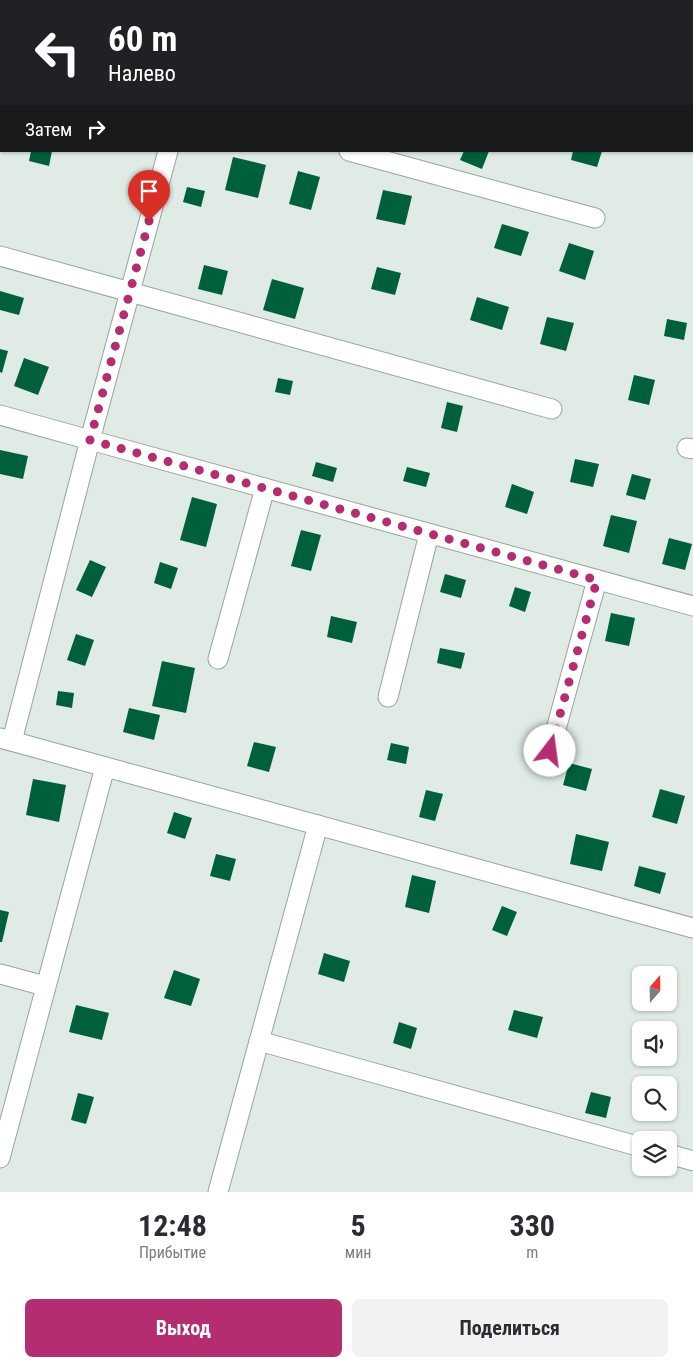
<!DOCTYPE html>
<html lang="ru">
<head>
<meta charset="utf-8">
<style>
	body { margin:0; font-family:"Roboto Condensed",sans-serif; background:#f2f2f3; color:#2b2b33; height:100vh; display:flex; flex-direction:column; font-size:19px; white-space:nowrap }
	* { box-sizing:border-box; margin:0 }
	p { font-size:16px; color:#7c7c81 }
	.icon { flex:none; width:28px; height:28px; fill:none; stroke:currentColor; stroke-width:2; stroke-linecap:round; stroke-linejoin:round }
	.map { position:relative; height:1192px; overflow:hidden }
	.details { display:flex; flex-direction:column; background:#fff; flex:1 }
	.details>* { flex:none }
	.top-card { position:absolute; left:0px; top:0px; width:694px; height:152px; box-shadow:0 1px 4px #0004; background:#202124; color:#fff; overflow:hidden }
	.needle { width:32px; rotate:20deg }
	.tools { position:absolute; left:632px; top:966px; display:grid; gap:10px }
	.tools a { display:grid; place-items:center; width:45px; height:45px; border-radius:8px; background:#fff; box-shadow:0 1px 4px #0004; font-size:25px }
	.pin { position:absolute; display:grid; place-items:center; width:42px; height:42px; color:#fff; margin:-51px -21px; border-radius:50% 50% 50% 0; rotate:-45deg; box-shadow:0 0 5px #0007 }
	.pin .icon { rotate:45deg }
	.me { position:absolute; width:55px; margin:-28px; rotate:15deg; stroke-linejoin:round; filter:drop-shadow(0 0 4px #0008) }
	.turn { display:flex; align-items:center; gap:18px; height:105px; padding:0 25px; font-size:22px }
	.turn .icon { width:65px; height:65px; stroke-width:2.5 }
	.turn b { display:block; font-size:35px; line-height:42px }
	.then { display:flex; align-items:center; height:48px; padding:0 25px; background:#0003; gap:10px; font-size:19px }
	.eta { display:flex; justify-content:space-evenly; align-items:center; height:85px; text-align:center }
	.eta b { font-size:30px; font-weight:700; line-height:35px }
	.action { display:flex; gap:10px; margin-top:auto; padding:10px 25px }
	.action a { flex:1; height:58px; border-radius:8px; background:#b32d70; color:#fff; font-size:20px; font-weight:700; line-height:58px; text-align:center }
	.action a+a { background:#f2f2f3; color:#2b2b33 }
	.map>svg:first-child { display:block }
	.building { fill:#00603c }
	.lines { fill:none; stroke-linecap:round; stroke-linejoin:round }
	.minor-casing { stroke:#98a49d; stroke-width:21 }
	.minor { stroke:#fff; stroke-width:19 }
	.route { stroke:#b32d70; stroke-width:9; stroke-dasharray:0 16.2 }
</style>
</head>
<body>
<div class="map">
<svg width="693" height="1192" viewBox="0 0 693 1192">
	<rect width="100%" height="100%" fill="#dfebe4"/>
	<!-- building -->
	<g class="building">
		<polygon points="31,151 52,151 49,166 29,161"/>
		<polygon points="464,151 489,151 482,169 460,160"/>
		<polygon points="573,151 602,151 597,167 571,160"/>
		<polygon points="233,157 266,165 258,198 225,190"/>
		<polygon points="298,171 320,177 311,210 289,204"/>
		<polygon points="187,187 205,191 201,207 183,202"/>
		<polygon points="383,190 412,196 405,225 376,219"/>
		<polygon points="502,224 529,232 521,256 494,248"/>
		<polygon points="569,243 594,251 585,280 559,271"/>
		<polygon points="204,265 228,271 222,295 198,289"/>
		<polygon points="377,267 401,273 395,295 371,289"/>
		<polygon points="272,279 304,288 295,319 263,310"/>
		<polygon points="0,291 24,298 19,315 0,310"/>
		<polygon points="477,297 509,307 502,330 470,320"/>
		<polygon points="547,317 574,323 566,351 540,344"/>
		<polygon points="667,319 687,323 684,340 664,336"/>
		<polygon points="0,349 8,351 2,373 0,372"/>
		<polygon points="24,358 49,367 38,395 14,386"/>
		<polygon points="634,375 655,380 649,405 628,400"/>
		<polygon points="278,378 293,381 290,395 275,392"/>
		<polygon points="447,402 463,406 457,432 441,428"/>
		<polygon points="0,450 28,456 23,479 0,474"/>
		<polygon points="575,459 599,464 593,487 570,482"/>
		<polygon points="316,462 337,468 333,482 312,476"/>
		<polygon points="407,467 430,473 426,487 403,481"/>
		<polygon points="632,474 651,479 645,500 626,495"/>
		<polygon points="512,484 534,492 527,514 505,507"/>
		<polygon points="192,497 217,504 206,547 180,540"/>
		<polygon points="611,515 637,521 629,553 603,546"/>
		<polygon points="301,530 321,535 311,571 291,566"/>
		<polygon points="669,538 692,544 685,570 662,564"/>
		<polygon points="90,560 106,567 92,597 76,590"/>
		<polygon points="160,562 178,568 171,589 154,583"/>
		<polygon points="445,574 466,580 461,598 440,592"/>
		<polygon points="515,587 531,592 525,612 509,606"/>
		<polygon points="611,613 635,618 629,646 605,641"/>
		<polygon points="331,616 357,622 352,643 327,637"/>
		<polygon points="76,634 94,640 85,666 67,660"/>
		<polygon points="440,648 465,653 461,669 437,663"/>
		<polygon points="162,661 195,668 186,713 152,706"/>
		<polygon points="58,691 74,693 72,708 56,705"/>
		<polygon points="129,708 160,715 154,740 123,732"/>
		<polygon points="254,742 276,747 269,772 247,766"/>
		<polygon points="391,743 409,747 406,764 387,760"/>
		<polygon points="569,763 592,769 586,791 563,785"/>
		<polygon points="33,779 66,785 59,822 26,815"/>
		<polygon points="660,789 685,796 677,824 652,817"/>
		<polygon points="426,790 443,794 435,821 419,817"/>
		<polygon points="174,812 192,818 185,839 167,833"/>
		<polygon points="576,834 609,842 602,871 570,864"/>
		<polygon points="216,854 236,859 230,881 210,876"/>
		<polygon points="639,866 666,873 660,894 634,886"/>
		<polygon points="412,875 436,881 429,913 405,907"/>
		<polygon points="502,906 517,912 507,936 492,930"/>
		<polygon points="0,910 9,912 2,942 0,942"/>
		<polygon points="324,953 350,961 344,982 318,974"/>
		<polygon points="174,970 200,979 191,1006 164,998"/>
		<polygon points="76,1005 109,1013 102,1040 69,1032"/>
		<polygon points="514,1010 543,1017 537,1038 508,1030"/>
		<polygon points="399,1022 417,1028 411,1049 393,1043"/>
		<polygon points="591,1092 611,1097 606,1118 585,1113"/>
		<polygon points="78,1093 94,1097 86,1124 71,1120"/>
	</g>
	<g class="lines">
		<defs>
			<g id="minor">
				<polyline points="527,0 531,1"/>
				<polyline points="210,1 210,0"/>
				<polyline points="0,56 1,56"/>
				<polyline points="168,151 90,440 693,606"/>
				<polyline points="349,151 595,218"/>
				<polyline points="0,256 552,409"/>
				<polyline points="0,415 90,440 12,741"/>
				<polyline points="687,448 693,449"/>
				<polyline points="218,659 265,488"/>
				<polyline points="388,697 429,534"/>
				<polyline points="0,738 693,928"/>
				<polyline points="550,751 597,580"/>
				<polyline points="0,974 45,986"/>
				<polyline points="259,1041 641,1147"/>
				<polyline points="669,1154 693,1161"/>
				<polyline points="0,1158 105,767"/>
				<polyline points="218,1192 318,825"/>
			</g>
		</defs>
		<!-- minor casing -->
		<use href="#minor" class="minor-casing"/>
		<!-- minor -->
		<use href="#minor" class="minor"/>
	</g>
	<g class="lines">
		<!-- route -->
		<polyline class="route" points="149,221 90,440 597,580 550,751"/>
	</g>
</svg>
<div class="tools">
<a><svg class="needle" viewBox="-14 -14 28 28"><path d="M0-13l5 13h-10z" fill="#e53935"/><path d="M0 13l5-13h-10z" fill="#7c7c81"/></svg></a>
<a><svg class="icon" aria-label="sound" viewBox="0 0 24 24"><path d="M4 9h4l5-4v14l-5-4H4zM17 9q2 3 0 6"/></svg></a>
<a><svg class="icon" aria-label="search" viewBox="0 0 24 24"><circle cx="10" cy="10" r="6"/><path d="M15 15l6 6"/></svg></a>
<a><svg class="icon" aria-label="layers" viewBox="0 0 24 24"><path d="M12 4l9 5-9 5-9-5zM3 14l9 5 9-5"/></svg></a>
</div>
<div class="pin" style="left:149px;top:221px;background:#d93025"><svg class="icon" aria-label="arrive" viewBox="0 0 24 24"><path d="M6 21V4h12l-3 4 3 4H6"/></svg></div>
<svg class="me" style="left:550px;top:751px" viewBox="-20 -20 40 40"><circle r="19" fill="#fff"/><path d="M0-13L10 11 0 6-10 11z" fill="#b32d70"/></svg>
<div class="top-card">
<div class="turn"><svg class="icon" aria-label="left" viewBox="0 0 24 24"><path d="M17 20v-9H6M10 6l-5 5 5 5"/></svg><div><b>60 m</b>Налево</div></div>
<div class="then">Затем<svg class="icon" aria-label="right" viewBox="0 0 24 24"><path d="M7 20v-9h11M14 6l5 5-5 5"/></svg></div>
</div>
</div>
<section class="details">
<div class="eta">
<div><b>12:48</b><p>Прибытие</p></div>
<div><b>5</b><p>мин</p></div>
<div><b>330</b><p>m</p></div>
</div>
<div class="action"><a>Выход</a><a>Поделиться</a></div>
</section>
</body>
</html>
